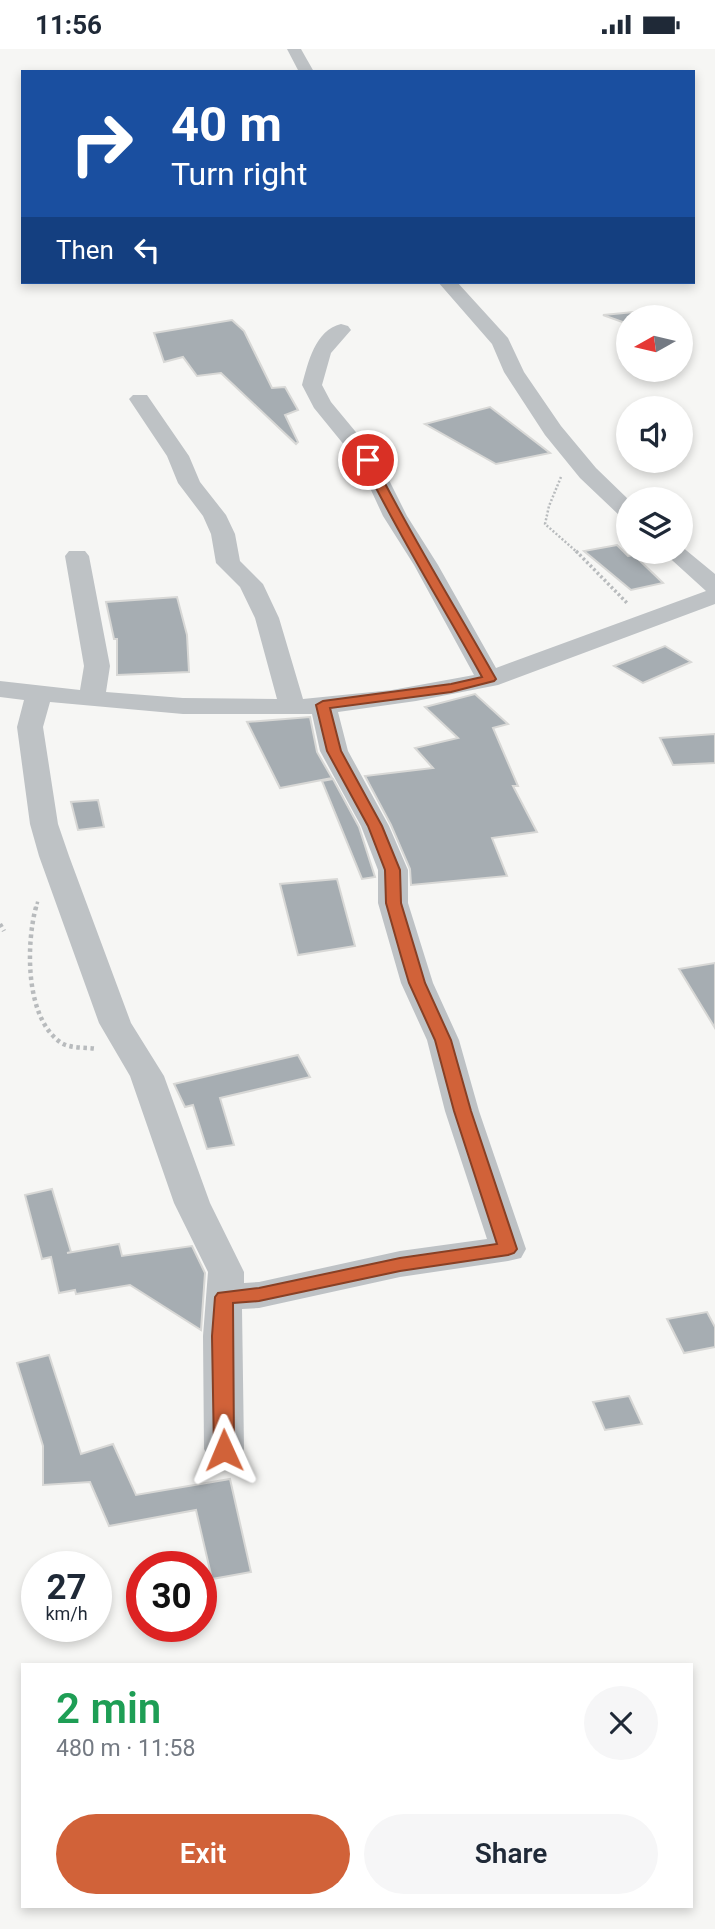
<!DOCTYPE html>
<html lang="en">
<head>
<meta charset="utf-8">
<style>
	body { margin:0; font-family:Roboto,sans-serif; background:#f6f6f7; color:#1f2937; height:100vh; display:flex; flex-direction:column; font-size:26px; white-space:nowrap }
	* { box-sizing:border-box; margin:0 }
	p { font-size:23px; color:#747a83 }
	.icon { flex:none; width:38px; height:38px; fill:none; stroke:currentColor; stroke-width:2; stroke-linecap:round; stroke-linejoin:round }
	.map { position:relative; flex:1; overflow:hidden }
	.details { position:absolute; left:21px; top:1614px; width:672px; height:245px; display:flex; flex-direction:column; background:#fff; border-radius:0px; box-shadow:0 4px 10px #0003 }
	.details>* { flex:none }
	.top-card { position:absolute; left:21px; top:21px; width:674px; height:214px; border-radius:0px; box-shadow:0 4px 10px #0003; background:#1a4fa0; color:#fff; overflow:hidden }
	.needle { width:46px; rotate:262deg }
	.buttons { position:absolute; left:616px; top:256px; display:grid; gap:14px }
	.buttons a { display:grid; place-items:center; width:77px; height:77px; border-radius:50%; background:#fff; box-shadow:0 4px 10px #0003; font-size:35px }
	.speed { position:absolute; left:21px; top:1502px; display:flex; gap:14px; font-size:35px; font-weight:700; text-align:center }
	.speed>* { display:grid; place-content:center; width:91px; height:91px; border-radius:50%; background:#fff; box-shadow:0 4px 10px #0003; line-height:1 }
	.speed small { font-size:18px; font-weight:400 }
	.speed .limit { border:10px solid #d22; background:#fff; color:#111 }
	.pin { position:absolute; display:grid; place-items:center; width:60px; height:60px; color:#fff; margin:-30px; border:4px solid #fff; border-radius:50%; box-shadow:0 2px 7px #0007 }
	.me { position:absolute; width:77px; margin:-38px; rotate:359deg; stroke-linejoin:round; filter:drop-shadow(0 0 5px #0008) }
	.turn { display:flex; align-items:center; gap:24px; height:147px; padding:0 35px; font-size:32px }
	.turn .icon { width:91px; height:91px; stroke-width:2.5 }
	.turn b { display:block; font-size:49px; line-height:60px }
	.then { display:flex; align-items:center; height:66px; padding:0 35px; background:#0003; gap:14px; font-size:26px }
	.round { display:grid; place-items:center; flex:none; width:74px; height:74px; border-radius:37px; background:#f6f6f7 }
	.headline { display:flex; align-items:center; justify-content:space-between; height:119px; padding:0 35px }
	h1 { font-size:42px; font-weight:600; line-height:52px; color:#1e9e55 }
	.button { display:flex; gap:14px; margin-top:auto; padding:14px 35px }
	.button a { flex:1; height:80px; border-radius:42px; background:#d16239; color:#fff; font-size:28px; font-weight:600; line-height:80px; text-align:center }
	.button a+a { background:#f6f6f7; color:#1f2937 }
	.status { display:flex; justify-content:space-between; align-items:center; height:49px; padding:0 35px; background:#fff; direction:ltr }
	.status svg { height:19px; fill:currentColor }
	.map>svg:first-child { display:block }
	.building { fill:#a6adb2; stroke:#d8d8d6; stroke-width:2 }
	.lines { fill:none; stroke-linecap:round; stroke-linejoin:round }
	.path-far2 { stroke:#b8bbbd; stroke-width:2.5; stroke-dasharray:2 2; stroke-linecap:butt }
	.path-far1 { stroke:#b8bbbd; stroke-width:3.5; stroke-dasharray:2.5 2.5; stroke-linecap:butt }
	.path { stroke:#b8bbbd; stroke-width:4.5; stroke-dasharray:3.5 3.5; stroke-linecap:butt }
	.minor { fill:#bec2c5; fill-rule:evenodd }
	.route { fill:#d16239; stroke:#884025; stroke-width:2 }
</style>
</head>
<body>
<div class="status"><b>11:56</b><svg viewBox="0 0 49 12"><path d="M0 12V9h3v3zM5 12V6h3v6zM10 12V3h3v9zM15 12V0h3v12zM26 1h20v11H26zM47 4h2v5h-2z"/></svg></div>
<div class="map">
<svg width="715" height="1880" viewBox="0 0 715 1880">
	<rect width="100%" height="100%" fill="#f6f6f4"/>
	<!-- building -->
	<g class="building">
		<polygon points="665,260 670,268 628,268 628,275 603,266"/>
		<polygon points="232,271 244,282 272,339 285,338 298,361 285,366 298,393 296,395 221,324 197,327 183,308 164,313 154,284"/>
		<polygon points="490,358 550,404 496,415 425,375"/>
		<polygon points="617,496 628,507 634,506 663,534 631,541 584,502"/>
		<polygon points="177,548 187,586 189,623 117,626 117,590 114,590 106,553"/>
		<polygon points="665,597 691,613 643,634 614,617"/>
		<polygon points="475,645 508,675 493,679 518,737 513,737 537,783 492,789 507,827 411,836 410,820 391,776 365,727 433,719 415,699 458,689 425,658"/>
		<polygon points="310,668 317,703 332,729 280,739 247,673"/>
		<polygon points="715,685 715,714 673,716 660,689"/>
		<polygon points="333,730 359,778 375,828 362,830 322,732"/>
		<polygon points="98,751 104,778 78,781 71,753"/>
		<polygon points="337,830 355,897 298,906 280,835"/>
		<polygon points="715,914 715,979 679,920"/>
		<polygon points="298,1006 310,1028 220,1049 234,1096 207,1100 193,1056 185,1058 174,1035"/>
		<polygon points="52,1140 71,1203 67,1204 119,1195 122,1207 192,1197 205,1224 201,1281 130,1236 76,1245 75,1241 59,1244 51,1208 42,1210 25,1146"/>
		<polygon points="707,1263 715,1278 715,1298 684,1304 667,1270"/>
		<polygon points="49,1306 81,1405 113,1395 136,1446 230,1430 251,1523 212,1530 196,1461 109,1477 90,1433 43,1436 43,1397 17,1314"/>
		<polygon points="629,1347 642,1375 605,1381 593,1353"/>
	</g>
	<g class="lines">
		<!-- path-far2 -->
		<polyline class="path-far2" points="561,428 549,457 545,475 578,504"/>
		<!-- path-far1 -->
		<g class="path-far1">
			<polyline points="576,502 628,555"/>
			<polyline points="36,860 38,851"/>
		</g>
		<!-- path -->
		<g class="path">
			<path d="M36 858C26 895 25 968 60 993 70 1000 85 998 97 1000"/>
			<polyline points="0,875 4,882"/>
		</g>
		<!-- minor -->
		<g class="minor">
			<polygon points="287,0 301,0 314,23 299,23"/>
			<polygon points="438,233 457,233 508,289 524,323 561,377 596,419 628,450 628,469 620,467 580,429 545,386 504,323 492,295"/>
			<path d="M341 275 348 277 351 281 331 304 322 336 331 353 379 411 407 467 438 516 496 619 706 542 662 502H681V497L715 525V555L498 636 416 652 338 663 348 702 389 777 408 821V854L433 934 459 991 479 1062 526 1200 521 1209 508 1212 400 1228 259 1259 242 1260 244 1400 238 1411 224 1415 210 1411 204 1400 203 1287 208 1223 174 1154 130 1027 99 974 39 807 30 775 17 678 24 651 0 648V632L80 641 84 617 65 507 69 502H85L89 507 110 617 106 643 183 649 277 650 255 569 240 538 216 514 211 485 203 467 178 434 167 407 129 350 133 346H147L189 407 200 433 226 466 235 485 240 512 263 535 279 569 303 650 392 641 474 626 414 516 383 467 358 413 314 359 302 336C308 314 315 281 341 275ZM50 653 183 665H312L320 702 361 777 378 821V854L401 934 427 991 445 1062 487 1190 400 1202 259 1233 244 1234V1223L210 1154 164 1027 131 974 69 807 58 775 43 678Z"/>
		</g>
	</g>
	<!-- route -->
	<path class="route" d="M368 408 373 411C410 486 455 557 496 630L494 632 451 643 330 659 341 702 382 777 400 821 401 854 417 907 425 934 451 991 471 1062 517 1200 514 1204 508 1206 400 1222 259 1252 233 1254 234 1401 231 1406 224 1408 217 1406 214 1401 212 1287 215 1248 218 1244 259 1239 400 1209 497 1195 454 1062 435 991 409 934 401 907 386 854 385 821 368 777 327 702 316 656 323 652 451 635 482 628C442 555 398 486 362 411Z"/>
</svg>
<div class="buttons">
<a><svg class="needle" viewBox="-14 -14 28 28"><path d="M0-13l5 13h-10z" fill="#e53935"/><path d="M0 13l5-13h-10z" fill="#747a83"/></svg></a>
<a><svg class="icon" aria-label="sound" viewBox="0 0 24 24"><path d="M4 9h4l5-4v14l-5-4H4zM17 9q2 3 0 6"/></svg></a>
<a><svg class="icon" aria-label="layers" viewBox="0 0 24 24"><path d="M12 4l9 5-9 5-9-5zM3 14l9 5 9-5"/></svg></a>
</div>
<div class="speed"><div>27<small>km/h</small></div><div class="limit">30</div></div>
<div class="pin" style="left:368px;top:411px;background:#d93025"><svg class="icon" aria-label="arrive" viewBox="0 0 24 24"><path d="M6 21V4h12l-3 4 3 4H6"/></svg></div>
<svg class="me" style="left:224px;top:1401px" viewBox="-20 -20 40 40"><path d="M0-17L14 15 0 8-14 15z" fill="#d16239" stroke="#fff" stroke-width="4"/></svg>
<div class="top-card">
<div class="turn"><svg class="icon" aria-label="right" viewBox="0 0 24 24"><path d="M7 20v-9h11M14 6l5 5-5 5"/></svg><div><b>40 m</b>Turn right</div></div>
<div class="then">Then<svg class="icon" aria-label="left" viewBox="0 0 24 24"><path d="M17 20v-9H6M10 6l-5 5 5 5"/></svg></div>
</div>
<section class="details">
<div class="headline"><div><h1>2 min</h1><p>480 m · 11:58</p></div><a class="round"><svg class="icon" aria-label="close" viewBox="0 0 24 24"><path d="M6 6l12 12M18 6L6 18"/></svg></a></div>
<div class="button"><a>Exit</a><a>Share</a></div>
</section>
</div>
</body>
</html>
